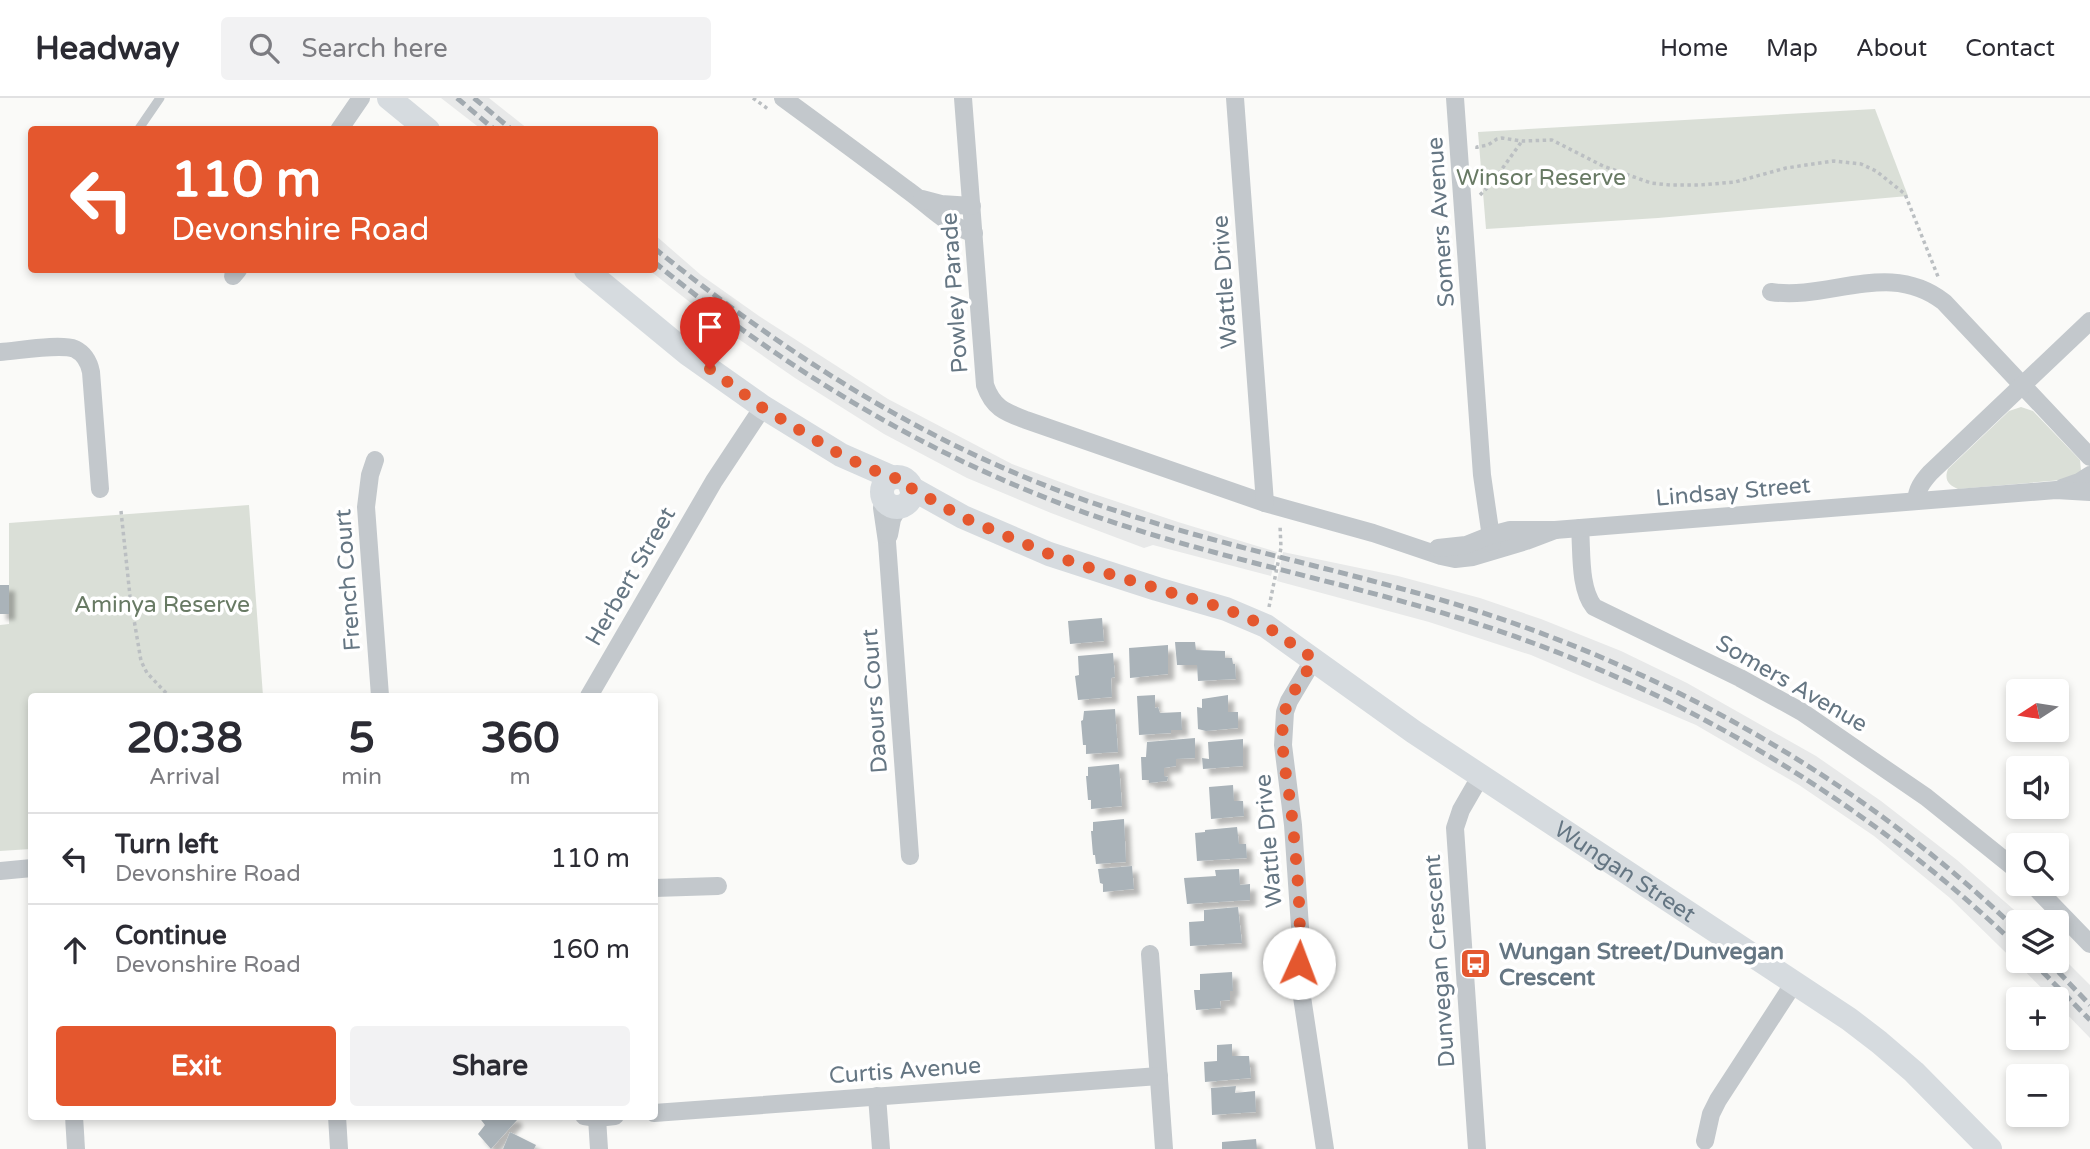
<!DOCTYPE html>
<html lang="en">
<head>
<meta charset="utf-8">
<style>
	body { margin:0; font-family:"Varela Round",sans-serif; background:#f2f2f3; color:#2b2b33; height:100vh; display:flex; flex-direction:column; font-size:26px; white-space:nowrap }
	* { box-sizing:border-box; margin:0 }
	p { font-size:23px; color:#7c7c81 }
	.icon { flex:none; width:38px; height:38px; fill:none; stroke:currentColor; stroke-width:2; stroke-linecap:round; stroke-linejoin:round }
	.map { position:relative; flex:1; overflow:hidden }
	.panel { position:absolute; left:28px; top:595px; width:630px; height:427px; display:flex; flex-direction:column; background:#fff; border-radius:7px; box-shadow:0 4px 10px #0003 }
	.panel>* { flex:none }
	.top-card { position:absolute; left:28px; top:28px; width:630px; height:147px; border-radius:7px; box-shadow:0 4px 10px #0003; background:#e4572e; color:#fff; overflow:hidden }
	.needle { width:46px; rotate:258deg }
	.controls { position:absolute; left:2006px; top:581px; display:grid; gap:14px }
	.controls a { display:grid; place-items:center; width:63px; height:63px; border-radius:7px; background:#fff; box-shadow:0 4px 10px #0003; font-size:35px }
	.pin { position:absolute; display:grid; place-items:center; width:60px; height:60px; color:#fff; margin:-72px -30px; border-radius:50% 50% 50% 0; rotate:-45deg; box-shadow:0 0 7px #0007 }
	.pin .icon { rotate:45deg }
	.me { position:absolute; width:77px; margin:-38px; rotate:2deg; stroke-linejoin:round; filter:drop-shadow(0 0 5px #0008) }
	.turn { display:flex; align-items:center; gap:24px; height:147px; padding:0 28px; font-size:32px }
	.turn .icon { width:91px; height:91px; stroke-width:2.5 }
	.turn b { display:block; font-size:49px; line-height:60px }
	.eta { display:flex; justify-content:space-evenly; align-items:center; height:119px; text-align:center }
	.eta b { font-size:42px; font-weight:800; line-height:49px }
	.action { display:flex; gap:14px; margin-top:auto; padding:14px 28px }
	.action a { flex:1; height:80px; border-radius:7px; background:#e4572e; color:#fff; font-size:28px; font-weight:800; line-height:80px; text-align:center }
	.action a+a { background:#f2f2f3; color:#2b2b33 }
	ul { padding:0; list-style:none }
	li { display:flex; align-items:center; gap:21px; height:91px; padding:0 28px; border-top:2px solid #e1e1e2 }
	li div { flex:1 }
	li b { display:block; font-size:26px }
	li em { font-style:normal }
	header { display:flex; align-items:center; gap:42px; box-sizing:border-box; height:98px; padding:0 35px; background:#fff; border-bottom:2px solid #e1e1e2 }
	header strong { font-size:33px }
	nav { display:flex; gap:38px; margin-inline-start:auto; font-size:24px }
	.search { width:490px; height:63px; background:#f2f2f3; display:flex; align-items:center; gap:18px; box-sizing:border-box; padding:0 24px; border-radius:7px; color:#7c7c81; font-size:26px }
	.map>svg:first-child { display:block }
	.built { fill:#e8e9e9 }
	.green { fill:#dadfd7 }
	.building { fill:#aab3b9; filter:url(#shadow) }
	.lines { fill:none; stroke-linecap:round; stroke-linejoin:round }
	.path { stroke:#bbbfc2; stroke-width:3.5; stroke-dasharray:3.5 3.5; stroke-linecap:butt }
	.lane { stroke:#c3c8cc; stroke-width:9 }
	.street { stroke:#c3c8cc; stroke-width:18 }
	.secondary { stroke:#d6dbdf; stroke-width:24 }
	.rail { stroke:#a2aab0; stroke-width:5; stroke-dasharray:10 5; stroke-linecap:butt }
	.route { stroke:#e4572e; stroke-width:12; stroke-dasharray:0 21.6 }
	.labels { text-anchor:middle; stroke-width:7; stroke-linejoin:round; paint-order:stroke }
	.park-label { font-size:23px; fill:#687a64; stroke:#fff }
	.street-label { font-size:23px; fill:#657683; stroke:#fff }
	.poi-label { font-size:23px; font-weight:bold; fill:#657683; stroke:#fff; text-anchor:start }
</style>
</head>
<body>
<header>
<strong>Headway</strong>
<div class="search"><svg class="icon" aria-label="search" viewBox="0 0 24 24"><circle cx="10" cy="10" r="6"/><path d="M15 15l6 6"/></svg>Search here</div>
<nav><a>Home</a><a>Map</a><a>About</a><a>Contact</a></nav>
</header>
<div class="map">
<svg width="2090" height="1051" viewBox="0 0 2090 1051">
	<defs>
		<filter id="shadow"><feDropShadow dx="6" dy="6" stdDeviation="2" flood-color="#0004"/></filter>
	</defs>
	<rect width="100%" height="100%" fill="#fafaf8"/>
	<!-- built -->
	<g class="built">
		<polygon points="441,0 489,0 528,31 481,31"/>
		<polygon points="655,137 701,177 759,218 888,301 1012,366 1079,391 1178,424 1277,454 1271,478 1153,447 1144,450 1051,415 967,380 884,336 795,280 724,231 649,172 654,172"/>
		<polygon points="1283,454 1398,478 1480,500 1541,521 1621,553 1687,585 1816,658 1881,703 1957,762 2028,824 2018,824 2018,863 2056,863 2056,853 2090,887 2090,940 2056,905 2056,901 2053,901 1950,800 1874,738 1799,687 1696,627 1531,557 1429,524 1277,483"/>
	</g>
	<!-- green -->
	<g class="green">
		<polygon points="1875,11 1908,98 1658,120 1486,131 1478,34"/>
		<path d="M2021 309 2033 313 2080 362 2081 373 2073 381 1958 391C1948 387 1944 381 1948 371L2009 313Z"/>
		<polygon points="249,407 263,598 32,598 31,751 0,753 0,527 9,526 9,425"/>
	</g>
	<!-- building -->
	<g class="building">
		<rect x="0" y="487" width="9" height="29"/>
		<polygon points="1102,520 1104,543 1070,546 1068,523"/>
		<polygon points="1175,544 1195,544 1196,552 1225,553 1225,560 1232,560 1233,566 1235,566 1236,581 1198,583 1197,567 1177,567"/>
		<polygon points="1168,547 1168,576 1130,580 1129,550"/>
		<polygon points="1113,555 1115,579 1111,580 1112,599 1078,602 1075,578 1079,577 1078,558"/>
		<polygon points="1155,597 1155,610 1158,609 1160,615 1181,614 1182,632 1171,632 1171,635 1139,637 1137,598"/>
		<polygon points="1228,597 1228,614 1238,614 1238,630 1206,633 1198,631 1197,609 1202,610 1202,601"/>
		<polygon points="1115,611 1118,654 1086,656 1086,647 1083,647 1081,623 1083,622 1084,613"/>
		<polygon points="1195,640 1195,660 1176,661 1176,668 1164,670 1164,678 1168,679 1167,683 1149,685 1149,682 1142,682 1141,659 1146,659 1147,644"/>
		<polygon points="1243,641 1243,668 1203,671 1202,660 1209,661 1208,644"/>
		<polygon points="1119,666 1122,708 1091,711 1091,702 1088,702 1086,678 1088,678 1088,669"/>
		<polygon points="1233,687 1234,703 1243,703 1244,718 1211,721 1209,689"/>
		<polygon points="1124,721 1126,764 1096,766 1095,757 1093,757 1091,733 1093,733 1093,724"/>
		<polygon points="1237,729 1239,746 1246,746 1247,760 1197,763 1195,735 1205,734 1205,732"/>
		<polygon points="1132,768 1134,791 1103,794 1103,786 1100,785 1098,771"/>
		<polygon points="1239,771 1240,787 1250,786 1250,802 1187,806 1184,780 1216,778 1215,772"/>
		<polygon points="1238,809 1242,845 1190,848 1189,824 1204,823 1204,812"/>
		<polygon points="1232,874 1233,893 1230,893 1230,902 1220,903 1221,910 1196,912 1194,892 1200,892 1200,876"/>
		<polygon points="1232,946 1232,958 1249,958 1251,980 1205,984 1204,964 1217,963 1217,947"/>
		<polygon points="1236,988 1235,995 1255,993 1256,1014 1212,1017 1211,990"/>
		<polygon points="478,1018 514,1018 517,1022 491,1051 478,1036 485,1027"/>
		<polygon points="510,1034 536,1047 534,1051 503,1051"/>
		<polygon points="1256,1041 1257,1051 1222,1051 1222,1044"/>
	</g>
	<g class="lines">
		<!-- path -->
		<g class="path">
			<polyline points="753,0 768,11"/>
			<polyline points="1477,51 1477,49 1488,47 1497,41 1502,40 1522,43 1552,42 1603,68 1651,85 1670,87 1700,87 1735,84 1786,70 1834,63 1861,66 1876,73 1905,96 1939,181"/>
			<polyline points="1480,97 1492,85 1522,43"/>
			<polyline points="121,413 130,498 141,563 147,575 169,598"/>
			<polyline points="1269,509 1281,450 1280,427"/>
		</g>
		<!-- lane -->
		<polyline class="lane" points="138,32 160,0"/>
		<!-- street -->
		<g class="street">
			<path d="M783 0C824 30 865 60 906 91 929 107 946 128 974 135"/>
			<path d="M963 0 985 287C993 310 1005 314 1026 322L1265 405 1373 435 1441 458 1455 461 1473 459 1526 443 1555 432"/>
			<polyline points="1235,0 1265,405"/>
			<polyline points="1455,0 1482,377 1492,446"/>
			<polyline points="339,32 361,0"/>
			<polyline points="922,101 941,106 972,108"/>
			<polyline points="233,178 238,172"/>
			<path d="M1771 194C1830 203 1889 161 1944 204L2090 359"/>
			<path d="M0 254C17 253 60 245 75 251 85 256 89 264 91 274L100 391"/>
			<polyline points="375,362 370,377 366,409 380,598"/>
			<polyline points="2062,390 2079,384 2090,377"/>
			<polyline points="884,402 882,410 887,444 910,758"/>
			<path d="M1916 403C1917 391 1922 384 1930 375L2090 223"/>
			<path d="M1580 430C1582 454 1579 490 1594 509L1740 580 1802 614 1926 699 2018 773"/>
			<polyline points="889,437 892,421 899,408"/>
			<polyline points="1438,450 1466,447 1491,437 1510,432 1555,432 2056,392 2090,394"/>
			<polyline points="1314,561 1289,603 1285,614 1283,647 1293,727 1300,829 1299,879 1325,1051"/>
			<polyline points="589,598 714,383 763,309"/>
			<polyline points="0,773 32,770"/>
			<polyline points="2032,786 2090,846"/>
			<polyline points="654,790 718,788"/>
			<polyline points="1150,856 1164,1051"/>
			<polyline points="877,998 881,1051"/>
			<polyline points="654,1015 1159,978"/>
			<polyline points="74,1018 76,1051"/>
			<polyline points="337,1018 339,1051"/>
			<polyline points="584,1018 597,1020 615,1018"/>
			<polyline points="597,1020 599,1051"/>
			<polyline points="1705,1043 1711,1016 1718,1002 1794,885"/>
			<polyline points="1477,1051 1455,730 1461,712 1480,679"/>
		</g>
		<!-- secondary -->
		<g class="secondary">
			<polyline points="389,0 428,32"/>
			<polyline points="586,172 688,256 763,309 841,357 891,379"/>
			<circle cx="897" cy="394" r="15"/>
			<path id="s1" d="M911 390 963 419 1049 456 1157 491 1226 511 1266 528 1414 634 1849 921 1879 944 1914 974 1990 1051"/>
		</g>
		<!-- rail -->
		<g class="rail">
			<polyline points="457,0 495,32"/>
			<polyline points="474,0 512,32"/>
			<path d="M654 150C767 241 888 322 1022 378 1167 439 1319 464 1468 510 1671 574 1864 684 2018 833"/>
			<path d="M654 164C779 266 915 351 1067 408 1197 457 1336 481 1469 523 1674 588 1864 700 2018 849"/>
			<polyline points="2032,863 2090,922"/>
			<polyline points="2048,863 2090,907"/>
		</g>
	</g>
	<g class="lines">
		<!-- route -->
		<path class="route" d="M710 271 763 310 841 357 891 380H903L911 390 962 419 1049 456 1096 472 1226 511 1266 528 1314 561C1306 576 1290 596 1285 613 1278 643 1287 679 1291 709 1296 760 1302 814 1299 865"/>
	</g>
	<!-- icons -->
	<defs>
		<symbol id="bus-square" viewBox="-11 -11 22 22"><rect x="-9" y="-9" width="18" height="18" rx="4" fill="#e4572e" stroke="#fff"/><path d="M-5-6H5V4H4V6H2V4H-2V6H-4V4H-5ZM-3.5-4V0h7V-4ZM-3.5 1.2v1.5H-2V1.2ZM2 1.2v1.5H3.5V1.2Z" fill="#fff"/></symbol>
	</defs>
	<g fill-rule="evenodd">
		<use href="#bus-square" x="1458" y="848" width="35" height="35"/>
	</g>
	<g class="labels">
		<!-- park labels -->
		<g class="park-label">
			<text x="1541" y="87">Winsor Reserve</text>
			<text x="162" y="514">Aminya Reserve</text>
		</g>
		<!-- street labels -->
		<g class="street-label">
			<text transform="translate(1440 124) rotate(-94)" y="8">Somers Avenue</text>
			<text transform="translate(1224 184) rotate(-94)" y="8">Wattle Drive</text>
			<text transform="translate(954 195) rotate(-94)" y="8">Powley Parade</text>
			<text transform="translate(1733 393) rotate(-5)" y="8">Lindsay Street</text>
			<text transform="translate(630 478) rotate(-60)" y="8">Herbert Street</text>
			<text transform="translate(347 482) rotate(-94)" y="8">French Court</text>
			<text transform="translate(1792 585) rotate(30)" y="8">Somers Avenue</text>
			<text transform="translate(874 603) rotate(-94)" y="8">Daours Court</text>
			<text transform="translate(1268 743) rotate(-95)" y="8">Wattle Drive</text>
			<text dy="8" stroke="none"><textPath href="#s1" startOffset="817">Wungan Street</textPath></text>
			<text transform="translate(1439 863) rotate(-94)" y="8">Dunvegan Crescent</text>
			<text transform="translate(905 972) rotate(-4)" y="8">Curtis Avenue</text>
		</g>
		<!-- poi labels -->
		<g class="poi-label">
			<text x="1499" y="861">Wungan Street/Dunvegan<tspan x="1499" dy="26">Crescent</tspan></text>
		</g>
	</g>
</svg>
<div class="controls">
<a><svg class="needle" viewBox="-14 -14 28 28"><path d="M0-13l5 13h-10z" fill="#e53935"/><path d="M0 13l5-13h-10z" fill="#7c7c81"/></svg></a>
<a><svg class="icon" aria-label="sound" viewBox="0 0 24 24"><path d="M4 9h4l5-4v14l-5-4H4zM17 9q2 3 0 6"/></svg></a>
<a><svg class="icon" aria-label="search" viewBox="0 0 24 24"><circle cx="10" cy="10" r="6"/><path d="M15 15l6 6"/></svg></a>
<a><svg class="icon" aria-label="layers" viewBox="0 0 24 24"><path d="M12 4l9 5-9 5-9-5zM3 14l9 5 9-5"/></svg></a>
<a>+</a>
<a>−</a>
</div>
<div class="pin" style="left:710px;top:271px;background:#d93025"><svg class="icon" aria-label="arrive" viewBox="0 0 24 24"><path d="M6 21V4h12l-3 4 3 4H6"/></svg></div>
<svg class="me" style="left:1299px;top:865px" viewBox="-20 -20 40 40"><circle r="19" fill="#fff"/><path d="M0-13L10 11 0 6-10 11z" fill="#e4572e"/></svg>
<div class="top-card">
<div class="turn"><svg class="icon" aria-label="left" viewBox="0 0 24 24"><path d="M17 20v-9H6M10 6l-5 5 5 5"/></svg><div><b>110 m</b>Devonshire Road</div></div>
</div>
<section class="panel">
<div class="eta">
<div><b>20:38</b><p>Arrival</p></div>
<div><b>5</b><p>min</p></div>
<div><b>360</b><p>m</p></div>
</div>
<ul>
<li><svg class="icon" aria-label="left" viewBox="0 0 24 24"><path d="M17 20v-9H6M10 6l-5 5 5 5"/></svg><div><b>Turn left</b><p>Devonshire Road</p></div><em>110 m</em></li>
<li><svg class="icon" aria-label="ahead" viewBox="0 0 24 24"><path d="M12 20V5M6 11l6-6 6 6"/></svg><div><b>Continue</b><p>Devonshire Road</p></div><em>160 m</em></li>
</ul>
<div class="action"><a>Exit</a><a>Share</a></div>
</section>
</div>
</body>
</html>
